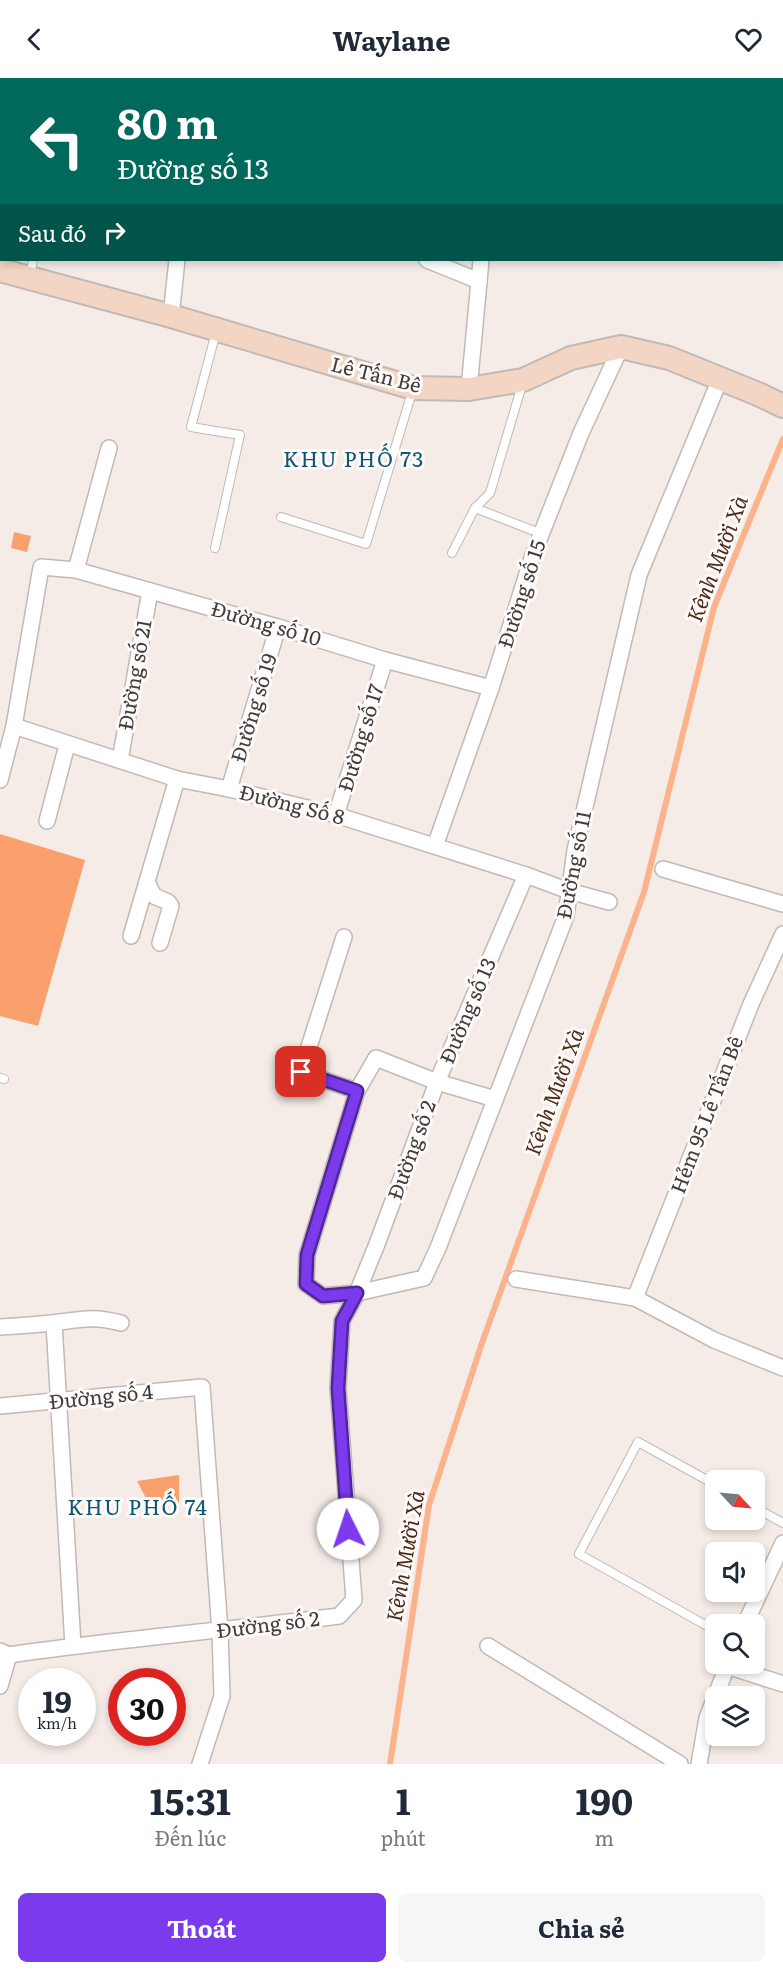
<!DOCTYPE html>
<html lang="vi">
<head>
<meta charset="utf-8">
<style>
	body { margin:0; font-family:Literata,serif; background:#f6f6f7; color:#1f2937; height:100vh; display:flex; flex-direction:column; font-size:22px; white-space:nowrap }
	* { box-sizing:border-box; margin:0 }
	p { font-size:20px; color:#747a83 }
	.icon { flex:none; width:33px; height:33px; fill:none; stroke:currentColor; stroke-width:2; stroke-linecap:round; stroke-linejoin:round }
	.map { position:relative; height:1686px; overflow:hidden }
	.sheet { display:flex; flex-direction:column; background:#fff; flex:1 }
	.sheet>* { flex:none }
	.banner { position:absolute; left:0px; top:0px; width:783px; height:183px; box-shadow:0 3px 9px #0003; background:#00695c; color:#fff; overflow:hidden }
	.needle { width:39px; rotate:116deg }
	.buttons { position:absolute; left:705px; top:1392px; display:grid; gap:12px }
	.buttons a { display:grid; place-items:center; width:60px; height:60px; border-radius:9px; background:#fff; box-shadow:0 3px 9px #0003; font-size:30px }
	.speed { position:absolute; left:18px; top:1590px; display:flex; gap:12px; font-size:30px; font-weight:700; text-align:center }
	.speed>* { display:grid; place-content:center; width:78px; height:78px; border-radius:50%; background:#fff; box-shadow:0 3px 9px #0003; line-height:1 }
	.speed small { font-size:15px; font-weight:400 }
	.speed .limit { border:9px solid #d22; background:#fff; color:#111 }
	.pin { position:absolute; display:grid; place-items:center; width:51px; height:51px; color:#fff; margin:-26px; border-radius:12px; box-shadow:0 3px 9px #0006 }
	.me { position:absolute; width:66px; margin:-33px; rotate:356deg; stroke-linejoin:round; filter:drop-shadow(0 0 4px #0008) }
	.turn { display:flex; align-items:center; gap:21px; height:126px; padding:0 18px; font-size:27px }
	.turn .icon { width:78px; height:78px; stroke-width:2.5 }
	.turn b { display:block; font-size:42px; line-height:51px }
	.then { display:flex; align-items:center; height:57px; padding:0 18px; background:#0003; gap:12px; font-size:22px }
	.eta { display:flex; justify-content:space-evenly; align-items:center; height:102px; text-align:center }
	.eta b { font-size:36px; font-weight:700; line-height:42px }
	.cta { display:flex; gap:12px; margin-top:auto; padding:12px 18px }
	.cta a { flex:1; height:69px; border-radius:9px; background:#7c3aed; color:#fff; font-size:24px; font-weight:700; line-height:69px; text-align:center }
	.cta a+a { background:#f6f6f7; color:#1f2937 }
	header { display:flex; justify-content:space-between; align-items:center; height:78px; padding:0 18px; background:#fff; font-size:27px; font-weight:700 }
	.map>svg:first-child { display:block }
	.water { fill:#fcb38b }
	.lines { fill:none; stroke-linecap:round; stroke-linejoin:round }
	.stream { stroke:#fcb38b; stroke-width:6 }
	.building { fill:#f9a06d }
	.lane-casing { stroke:#c2b9b5; stroke-width:10 }
	.street-casing { stroke:#c2b9b5; stroke-width:18 }
	.secondary-casing { stroke:#c2b9b5; stroke-width:26 }
	.lane { stroke:#fff; stroke-width:8 }
	.street { stroke:#fff; stroke-width:15 }
	.secondary { stroke:#f2d5c2; stroke-width:22 }
	.route-casing { stroke:#51269a; stroke-width:15 }
	.route { stroke:#7c3aed; stroke-width:10 }
	.labels { text-anchor:middle; stroke-width:6; stroke-linejoin:round; paint-order:stroke }
	.street-label { font-size:20px; fill:#3f3c3a; stroke:#fefaf9 }
	.neighbourhood-label { font-size:21px; letter-spacing:1.5px; fill:#0e5773; stroke:#fefaf9 }
	.water-label { font-size:21px; font-style:italic; fill:#4d2a15; stroke:#fefaf9 }
</style>
</head>
<body>
<header><svg class="icon" aria-label="back" viewBox="0 0 24 24"><path d="M15 5l-7 7 7 7"/></svg>Waylane<svg class="icon" aria-label="heart" viewBox="0 0 24 24"><path d="M12 20l-8-8c-3-5 5-10 8-4 3-6 11-1 8 4z"/></svg></header>
<div class="map">
<svg width="783" height="1686" viewBox="0 0 783 1686">
	<rect width="100%" height="100%" fill="#f5ece7"/>
	<!-- water -->
	<polygon class="water" points="477,0 783,0 783,55 782,2"/>
	<g class="lines">
		<!-- stream -->
		<polyline class="stream" points="390,1686 429,1427 482,1265 644,814 714,529 783,361"/>
	</g>
	<!-- building -->
	<g class="building">
		<polygon points="14,454 31,458 27,474 11,470"/>
		<polygon points="0,756 85,782 38,948 0,938"/>
		<polygon points="179,1397 179,1425 149,1426 137,1403"/>
	</g>
	<g class="lines">
		<defs>
			<g id="lane">
				<polyline points="99,2 100,0"/>
				<polyline points="30,198 33,182"/>
				<polyline points="475,430 542,456"/>
				<polyline points="281,439 366,466 413,311"/>
				<polyline points="215,470 240,357 191,349 216,254"/>
				<polyline points="452,475 475,430 490,415 522,307"/>
				<polyline points="0,1000 4,1001"/>
				<polyline points="716,1407 638,1364 579,1476 716,1553"/>
				<polyline points="754,1429 783,1445"/>
			</g>
			<g id="street">
				<polyline points="427,182 479,203"/>
				<polyline points="171,238 177,182"/>
				<polyline points="469,311 481,182"/>
				<polyline points="76,492 109,370"/>
				<polyline points="14,648 177,701 229,711 336,737 526,797 569,813 609,824"/>
				<polyline points="120,682 150,513"/>
				<polyline points="0,702 14,648 41,489 76,492 278,549 385,582 491,610"/>
				<polyline points="229,711 278,549"/>
				<polyline points="336,737 385,582"/>
				<polyline points="47,743 67,667"/>
				<polyline points="435,768 491,610 533,477 581,355 621,269"/>
				<polyline points="663,791 783,826"/>
				<polyline points="526,797 437,1004 376,980 357,1013 307,1177 306,1206 323,1218 357,1215 424,1200 438,1170 566,838 575,772 639,497 720,301"/>
				<polyline points="147,804 154,818 168,824 171,828 160,865"/>
				<polyline points="131,858 177,701"/>
				<polyline points="344,859 301,994 357,1013"/>
				<polyline points="516,1201 635,1220 714,1262 783,1290"/>
				<polyline points="635,1220 751,926 783,856"/>
				<polyline points="54,1245 73,1568"/>
				<path d="M0 1249C17 1248 34 1247 51 1245 82 1242 89 1237 121 1245"/>
				<polyline points="0,1328 202,1309 220,1553 222,1618 200,1686"/>
				<polyline points="745,1546 783,1465"/>
				<polyline points="488,1568 680,1686"/>
				<path d="M0 1573 9 1577C119 1561 229 1552 339 1538L354 1522 338 1310 342 1243 357 1215 377 1166 437 1004 495 1021"/>
				<polyline points="727,1588 783,1606"/>
				<polyline points="0,1608 9,1577"/>
				<polyline points="699,1686 707,1640 728,1586"/>
			</g>
			<polyline id="secondary" points="0,192 171,238 413,310 469,311 523,302 571,280 621,269 669,280 758,316 783,328"/>
		</defs>
		<!-- lane casing -->
		<use href="#lane" class="lane-casing"/>
		<!-- street casing -->
		<use href="#street" class="street-casing"/>
		<!-- secondary casing -->
		<use href="#secondary" class="secondary-casing"/>
		<!-- lane -->
		<use href="#lane" class="lane"/>
		<!-- street -->
		<use href="#street" class="street"/>
		<!-- secondary -->
		<use href="#secondary" class="secondary"/>
	</g>
	<g class="lines">
		<defs>
			<polyline id="route" points="301,994 357,1013 307,1177 306,1206 323,1218 357,1215 342,1243 338,1310 348,1451"/>
		</defs>
		<!-- route casing -->
		<use href="#route" class="route-casing"/>
		<!-- route -->
		<use href="#route" class="route"/>
	</g>
	<g class="labels">
		<!-- street labels -->
		<g class="street-label">
			<text transform="translate(376 297) rotate(14)" y="7">Lê Tấn Bê</text>
			<text transform="translate(522 516) rotate(-72)" y="7">Đường số 15</text>
			<text transform="translate(266 546) rotate(16)" y="7">Đường số 10</text>
			<text transform="translate(135 597) rotate(-80)" y="7">Đường số 21</text>
			<text transform="translate(254 630) rotate(-73)" y="7">Đường số 19</text>
			<text transform="translate(361 660) rotate(-73)" y="7">Đường số 17</text>
			<text transform="translate(292 727) rotate(14)" y="7">Đường Số 8</text>
			<text transform="translate(574 787) rotate(-79)" y="7">Đường số 11</text>
			<text transform="translate(468 933) rotate(-67)" y="7">Đường số 13</text>
			<text transform="translate(707 1037) rotate(-69)" y="7">Hẻm 95 Lê Tấn Bê</text>
			<text transform="translate(412 1072) rotate(-70)" y="7">Đường số 2</text>
			<text transform="translate(101 1319) rotate(-6)" y="7">Đường số 4</text>
			<text transform="translate(268 1547) rotate(-7)" y="7">Đường số 2</text>
		</g>
		<!-- neighbourhood labels -->
		<g class="neighbourhood-label">
			<text x="354" y="389">KHU PHỐ 73</text>
			<text x="138" y="1437">KHU PHỐ 74</text>
		</g>
		<!-- water labels -->
		<g class="water-label">
			<text transform="translate(718 481) rotate(-69)" y="7">Kênh Mười Xà</text>
			<text transform="translate(555 1014) rotate(-70)" y="7">Kênh Mười Xà</text>
			<text transform="translate(406 1478) rotate(-80)" y="7">Kênh Mười Xà</text>
		</g>
	</g>
</svg>
<div class="buttons">
<a><svg class="needle" viewBox="-14 -14 28 28"><path d="M0-13l5 13h-10z" fill="#e53935"/><path d="M0 13l5-13h-10z" fill="#747a83"/></svg></a>
<a><svg class="icon" aria-label="sound" viewBox="0 0 24 24"><path d="M4 9h4l5-4v14l-5-4H4zM17 9q2 3 0 6"/></svg></a>
<a><svg class="icon" aria-label="search" viewBox="0 0 24 24"><circle cx="10" cy="10" r="6"/><path d="M15 15l6 6"/></svg></a>
<a><svg class="icon" aria-label="layers" viewBox="0 0 24 24"><path d="M12 4l9 5-9 5-9-5zM3 14l9 5 9-5"/></svg></a>
</div>
<div class="speed"><div>19<small>km/h</small></div><div class="limit">30</div></div>
<div class="pin" style="left:301px;top:994px;background:#d93025"><svg class="icon" aria-label="arrive" viewBox="0 0 24 24"><path d="M6 21V4h12l-3 4 3 4H6"/></svg></div>
<svg class="me" style="left:348px;top:1451px" viewBox="-20 -20 40 40"><circle r="19" fill="#fff"/><path d="M0-13L10 11 0 6-10 11z" fill="#7c3aed"/></svg>
<div class="banner">
<div class="turn"><svg class="icon" aria-label="left" viewBox="0 0 24 24"><path d="M17 20v-9H6M10 6l-5 5 5 5"/></svg><div><b>80 m</b>Đường số 13</div></div>
<div class="then">Sau đó<svg class="icon" aria-label="right" viewBox="0 0 24 24"><path d="M7 20v-9h11M14 6l5 5-5 5"/></svg></div>
</div>
</div>
<section class="sheet">
<div class="eta">
<div><b>15:31</b><p>Đến lúc</p></div>
<div><b>1</b><p>phút</p></div>
<div><b>190</b><p>m</p></div>
</div>
<div class="cta"><a>Thoát</a><a>Chia sẻ</a></div>
</section>
</body>
</html>
